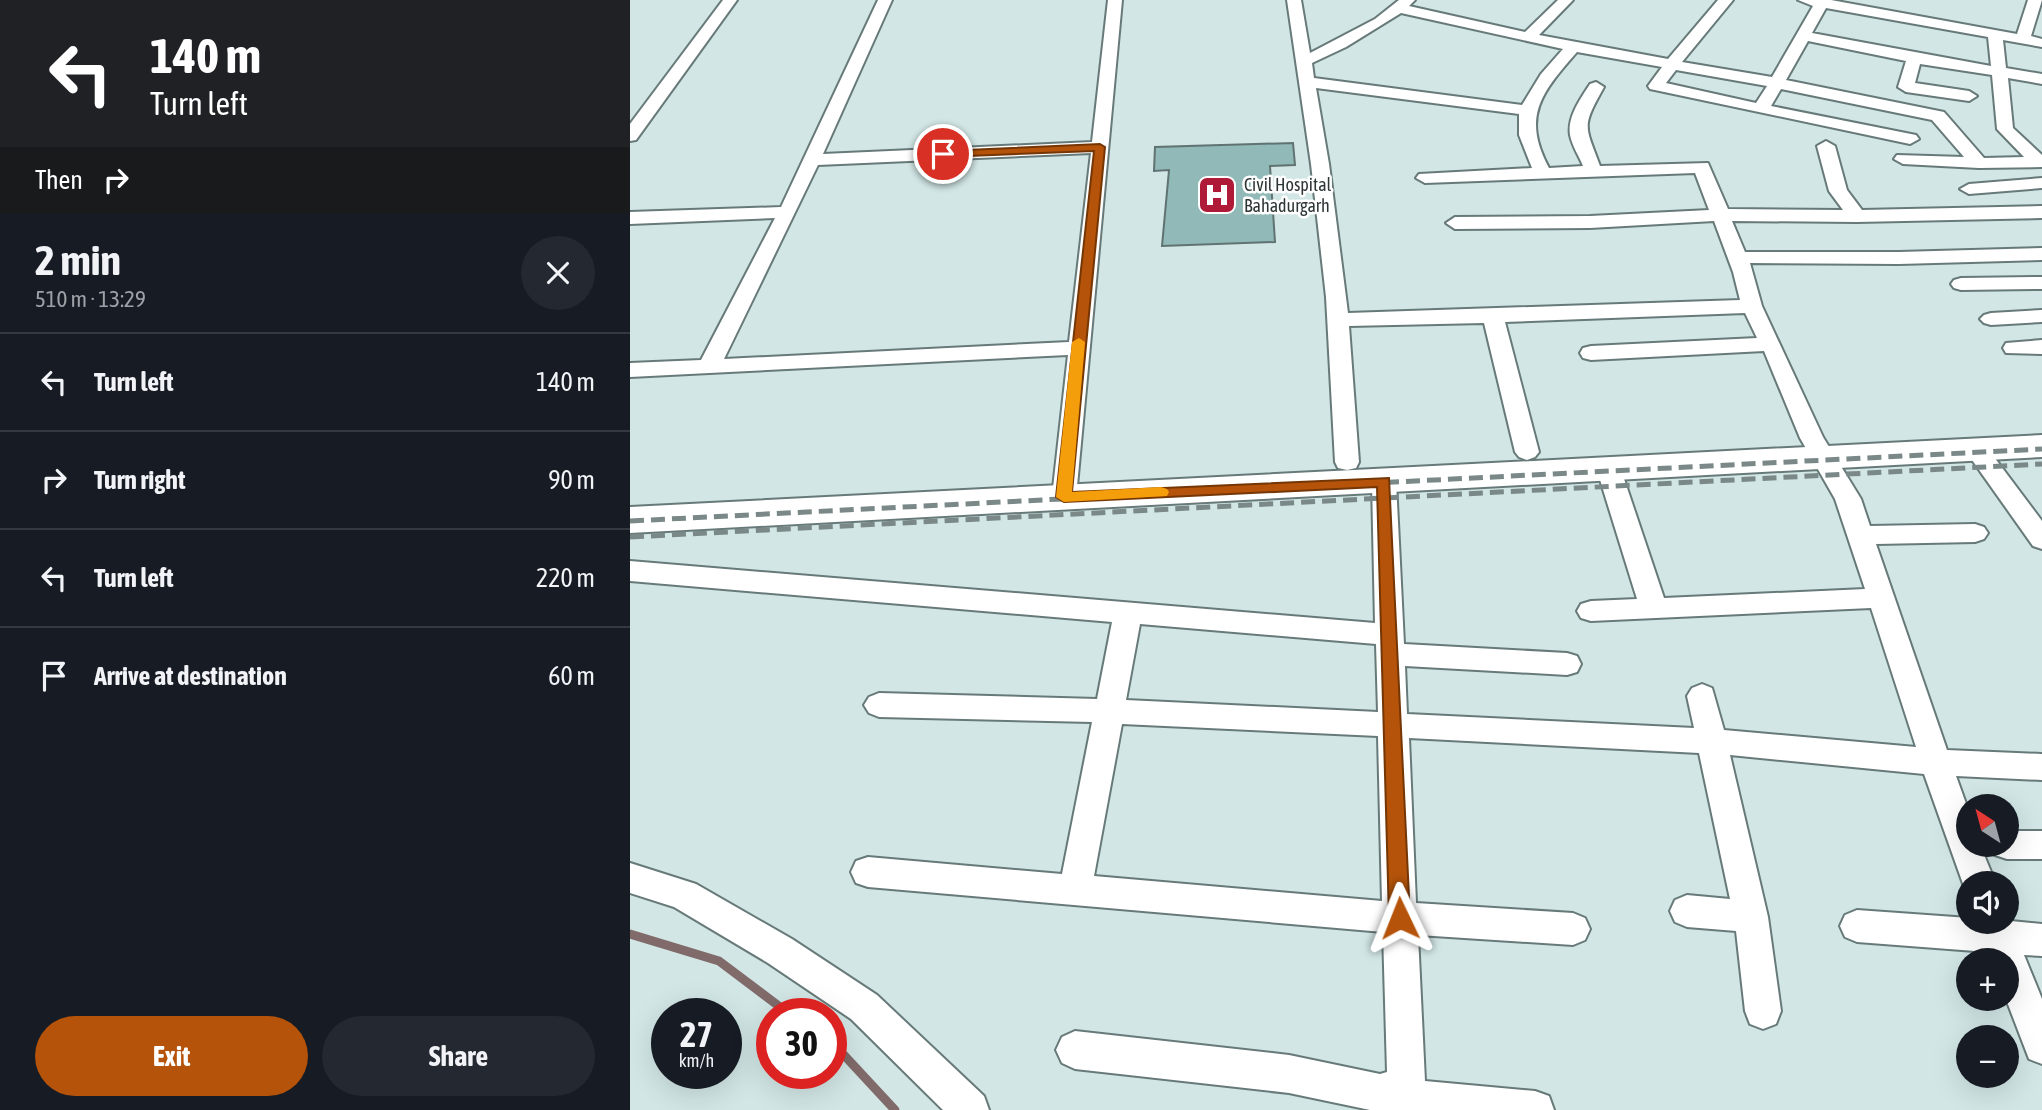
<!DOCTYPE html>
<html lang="en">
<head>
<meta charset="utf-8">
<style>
	body { margin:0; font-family:"Asap Condensed",sans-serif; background:#242831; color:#f1f3f6; height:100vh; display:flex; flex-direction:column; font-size:26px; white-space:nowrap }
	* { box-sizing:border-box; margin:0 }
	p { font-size:23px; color:#9ea1a6 }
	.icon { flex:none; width:38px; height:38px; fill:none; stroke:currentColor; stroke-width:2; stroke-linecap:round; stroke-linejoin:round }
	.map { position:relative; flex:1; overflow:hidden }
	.sheet { display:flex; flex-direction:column; background:#171b24; width:630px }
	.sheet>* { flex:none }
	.guide { background:#202124; color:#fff; overflow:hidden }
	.needle { width:46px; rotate:324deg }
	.fabs { position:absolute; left:1326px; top:794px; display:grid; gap:14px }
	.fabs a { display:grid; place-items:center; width:63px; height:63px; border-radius:50%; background:#171b24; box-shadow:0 7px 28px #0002; font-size:35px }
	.speed { position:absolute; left:21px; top:998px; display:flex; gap:14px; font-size:35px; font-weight:700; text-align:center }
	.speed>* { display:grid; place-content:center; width:91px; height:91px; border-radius:50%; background:#171b24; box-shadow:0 7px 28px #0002; line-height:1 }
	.speed small { font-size:18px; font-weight:400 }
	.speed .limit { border:10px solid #d22; background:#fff; color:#111 }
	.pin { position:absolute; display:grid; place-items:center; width:60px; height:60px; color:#fff; margin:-30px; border:4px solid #fff; border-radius:50%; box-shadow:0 2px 7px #0007 }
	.me { position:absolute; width:77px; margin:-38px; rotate:358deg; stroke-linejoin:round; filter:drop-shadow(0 0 5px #0008) }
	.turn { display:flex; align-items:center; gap:24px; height:147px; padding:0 35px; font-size:32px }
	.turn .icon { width:91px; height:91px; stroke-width:2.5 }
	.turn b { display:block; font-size:49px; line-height:60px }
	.then { display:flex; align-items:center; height:66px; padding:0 35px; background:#0003; gap:14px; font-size:26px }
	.round { display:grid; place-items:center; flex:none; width:74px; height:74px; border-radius:37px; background:#242831 }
	.overview { display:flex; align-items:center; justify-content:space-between; height:119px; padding:0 35px }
	h1 { font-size:42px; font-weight:700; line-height:52px }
	.primary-button { display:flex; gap:14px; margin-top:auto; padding:14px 35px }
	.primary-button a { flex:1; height:80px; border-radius:42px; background:#b45309; color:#fff; font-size:28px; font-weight:700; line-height:80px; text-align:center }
	.primary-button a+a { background:#242831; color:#f1f3f6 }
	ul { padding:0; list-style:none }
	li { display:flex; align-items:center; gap:21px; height:98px; padding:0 35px; border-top:2px solid #363941 }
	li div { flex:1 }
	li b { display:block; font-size:26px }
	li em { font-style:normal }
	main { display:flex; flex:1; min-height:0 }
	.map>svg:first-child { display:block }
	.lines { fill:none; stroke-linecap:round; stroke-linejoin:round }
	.stream { stroke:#806a6a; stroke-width:9 }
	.building { fill:#90b9b7; stroke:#607372; stroke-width:2 }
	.minor-casing { stroke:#677a79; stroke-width:4 }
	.primary-casing { stroke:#677a79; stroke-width:4 }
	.minor { fill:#fff; fill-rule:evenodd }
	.primary { fill:#fff; fill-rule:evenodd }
	.rail { stroke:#7a8888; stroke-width:5; stroke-dasharray:14 7; stroke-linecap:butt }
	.route { fill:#b45309; stroke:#753606; stroke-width:2 }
	.slow { fill:#f59e0b }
	.labels { text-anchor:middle; stroke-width:5; stroke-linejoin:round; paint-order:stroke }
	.far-poi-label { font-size:18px; fill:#2d3535; stroke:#fff; text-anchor:start }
</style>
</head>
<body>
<main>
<section class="sheet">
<div class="guide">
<div class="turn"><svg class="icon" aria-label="left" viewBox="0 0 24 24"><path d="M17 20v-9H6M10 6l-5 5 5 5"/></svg><div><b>140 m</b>Turn left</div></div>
<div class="then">Then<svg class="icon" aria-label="right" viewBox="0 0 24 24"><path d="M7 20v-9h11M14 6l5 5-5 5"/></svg></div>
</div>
<div class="overview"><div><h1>2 min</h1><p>510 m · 13:29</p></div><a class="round"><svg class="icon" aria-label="close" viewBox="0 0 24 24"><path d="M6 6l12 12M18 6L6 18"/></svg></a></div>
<ul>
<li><svg class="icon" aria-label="left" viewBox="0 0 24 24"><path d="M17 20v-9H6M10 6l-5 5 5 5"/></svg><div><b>Turn left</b></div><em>140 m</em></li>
<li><svg class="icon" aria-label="right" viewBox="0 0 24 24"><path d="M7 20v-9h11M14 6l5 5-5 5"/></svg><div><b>Turn right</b></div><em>90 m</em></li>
<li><svg class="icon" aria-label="left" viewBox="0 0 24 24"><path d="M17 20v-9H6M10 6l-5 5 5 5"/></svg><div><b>Turn left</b></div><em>220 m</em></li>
<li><svg class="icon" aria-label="arrive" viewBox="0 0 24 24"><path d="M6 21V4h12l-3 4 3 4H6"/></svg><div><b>Arrive at destination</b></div><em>60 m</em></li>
</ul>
<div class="primary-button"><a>Exit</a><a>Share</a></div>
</section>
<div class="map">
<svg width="1412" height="1110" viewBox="0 0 1412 1110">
	<rect width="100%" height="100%" fill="#d1e6e5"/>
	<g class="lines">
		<!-- stream -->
		<g class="stream">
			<polyline points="0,934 89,961 158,1013"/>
			<polyline points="201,1045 213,1054 265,1110"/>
		</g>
	</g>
	<!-- building -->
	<polygon class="building" points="663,143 665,165 640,166 645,242 532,246 539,170 524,171 525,147"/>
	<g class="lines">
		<defs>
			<g id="minor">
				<polygon points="93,0 107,0 6,140 0,141 0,124"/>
				<path d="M248 0H262L193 154 462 142 478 0H492L446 497 443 503 434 505 425 503 422 497 438 355 0 377V363L71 360 145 218 0 224V212L151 207ZM461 153 439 342 94 359 188 165Z"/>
				<path d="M657 0H671L680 53 745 19 769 0H785L779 6 895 32 928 0H943L909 35 1038 59 1088 0H1103L1052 62 1142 77 1183 6 1168 0H1201L1387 34 1398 0H1412L1401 36 1412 39V47L1373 40 1376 68 1412 74V84L1378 78 1383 128 1412 155V167L1349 168 1273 164 1264 159 1267 155 1334 157 1302 120 1151 89 1141 106 1286 135 1289 139 1280 144 1020 89 1018 86 1032 67 947 52C912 92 891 116 919 168L953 166C949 156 942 146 940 135 937 117 951 98 960 84L966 82 974 87C951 128 955 125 970 166L1078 163 1098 209 1213 210 1199 191 1187 146 1196 141 1205 146 1217 190 1232 210 1412 206V218L1227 222 1102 221 1115 252H1269L1412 248V260L1269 264 1120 263 1132 306 1193 437 1231 499 1240 526 1345 524 1354 527 1358 533 1354 539 1345 542 1246 544 1317 750 1412 754V780L1326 776 1339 812V845H1350L1366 884H1339L1337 895 1294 774 1100 755 1138 917 1151 1011 1146 1024 1133 1029 1120 1024 1115 1011 1106 931 1057 927 1045 922 1040 911 1045 900 1057 895 1100 899 1069 753 779 738 786 903 943 913 955 918 960 929 955 940 943 945 788 935 795 1081 905 1091 919 1096 924 1110H740L659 1093 445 1069 432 1063 426 1050 432 1037 445 1031 659 1055 750 1074 757 1072 753 932 238 887 226 883 221 872 226 861 238 857 432 874 462 722 249 717 239 713 234 705 239 697 249 693 467 699 482 622 0 581V561L745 623 742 482 745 476 754 474 763 476 766 482 774 644 937 653 947 656 951 664 947 672 937 675 775 666 777 714 1064 728 1057 696 1062 688 1072 684 1082 688 1094 730 1286 747 1241 608 961 621 951 618 947 611 951 604 961 601 1007 599 967 470 970 464 979 462 988 464 991 470 1034 598 1235 589 1205 499 1170 438 1134 351 961 360 953 358 950 353 953 348 961 346 1127 338 1115 313 875 322 909 452 905 457 897 460 889 457 885 452 854 323 719 326 729 462 726 468 717 470 708 468 705 462 696 297 681 164ZM1196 8 1358 37 1361 66 1182 33ZM771 13 933 49 911 74 892 105 684 78 682 63 716 47ZM1178 41 1276 61 1268 87 1276 92 1339 101 1347 96 1339 91 1285 83 1290 64 1362 75 1367 129 1394 157 1354 158 1314 112 1156 80ZM1046 70 1137 86 1126 103 1036 83ZM686 88 889 114V135L902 168 789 174 786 178 795 183 1065 173 1079 210 960 216 825 217 816 223 825 229 960 228 1084 221 1103 272 1110 300 718 313 699 164ZM510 624 746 644 748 712 496 700ZM492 724 748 736 752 901 464 876Z"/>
				<polygon points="1412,178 1412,188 1339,194 1330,189 1339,184"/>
				<polygon points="1412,277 1412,289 1331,290 1324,288 1321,284 1324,280 1331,278"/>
				<polygon points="1412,310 1412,322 1361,325 1354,323 1350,319 1354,315 1361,313"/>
				<polygon points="1412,340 1412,354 1376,353 1373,348 1376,343"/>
				<polygon points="1347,442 1355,445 1412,521 1412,549 1403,546 1335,450 1339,445"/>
				<polygon points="1377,831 1412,831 1412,859 1377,859 1365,855 1361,845 1377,845"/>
				<polygon points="0,863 66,884 162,939 247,995 354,1096 359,1110 313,1110 221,1019 138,963 44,907 0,893"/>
				<polygon points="1227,910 1339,918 1339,922 1377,922 1377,913 1381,921 1412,924 1412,956 1394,955 1412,999 1412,1064 1399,1059 1376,999 1377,961 1362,961 1358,952 1227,942 1215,937 1210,926 1215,915"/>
			</g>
			<polygon id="primary" points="1412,435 1412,457 0,533 0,507"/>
		</defs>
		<!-- minor casing -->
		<use href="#minor" class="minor-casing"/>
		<!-- primary casing -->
		<use href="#primary" class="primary-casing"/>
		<!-- minor -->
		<use href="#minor" class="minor"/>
		<!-- primary -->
		<use href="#primary" class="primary"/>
		<!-- rail -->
		<g class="rail">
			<polyline points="0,521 1412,449"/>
			<polyline points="0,537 1412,464"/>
		</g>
	</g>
	<!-- route -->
	<polygon class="route" points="470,144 475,147 442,492 759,478 780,918 777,924 770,927 762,924 759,918 747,487 434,502 426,497 464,151 313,157 307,154 313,151"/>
	<!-- slow -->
	<polygon class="slow" points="449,338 455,342 442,492 531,487 537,489 539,492 537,496 434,502 426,497 442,342"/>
	<!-- icons -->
	<defs>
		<symbol id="hospital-square" viewBox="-11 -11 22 22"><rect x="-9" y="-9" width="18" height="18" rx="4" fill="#ae1a37" stroke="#fff"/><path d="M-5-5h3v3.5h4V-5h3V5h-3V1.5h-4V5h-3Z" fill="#fff"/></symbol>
	</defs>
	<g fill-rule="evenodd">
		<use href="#hospital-square" x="565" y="173" width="44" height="44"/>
	</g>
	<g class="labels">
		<!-- far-poi labels -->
		<g class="far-poi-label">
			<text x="614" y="191">Civil Hospital<tspan x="614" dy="21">Bahadurgarh</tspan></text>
		</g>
	</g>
</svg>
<div class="fabs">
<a><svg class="needle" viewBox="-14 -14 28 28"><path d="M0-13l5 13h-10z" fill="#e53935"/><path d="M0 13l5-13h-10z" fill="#9ea1a6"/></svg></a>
<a><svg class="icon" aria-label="sound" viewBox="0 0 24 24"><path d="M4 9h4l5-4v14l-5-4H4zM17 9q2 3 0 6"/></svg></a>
<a>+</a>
<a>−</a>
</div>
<div class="speed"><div>27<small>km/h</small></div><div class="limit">30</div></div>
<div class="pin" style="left:313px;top:154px;background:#d93025"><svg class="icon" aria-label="arrive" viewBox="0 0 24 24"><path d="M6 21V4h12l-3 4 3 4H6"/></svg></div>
<svg class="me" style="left:770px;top:918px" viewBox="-20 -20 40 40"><path d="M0-17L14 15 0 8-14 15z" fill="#b45309" stroke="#fff" stroke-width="4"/></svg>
</div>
</main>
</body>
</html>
